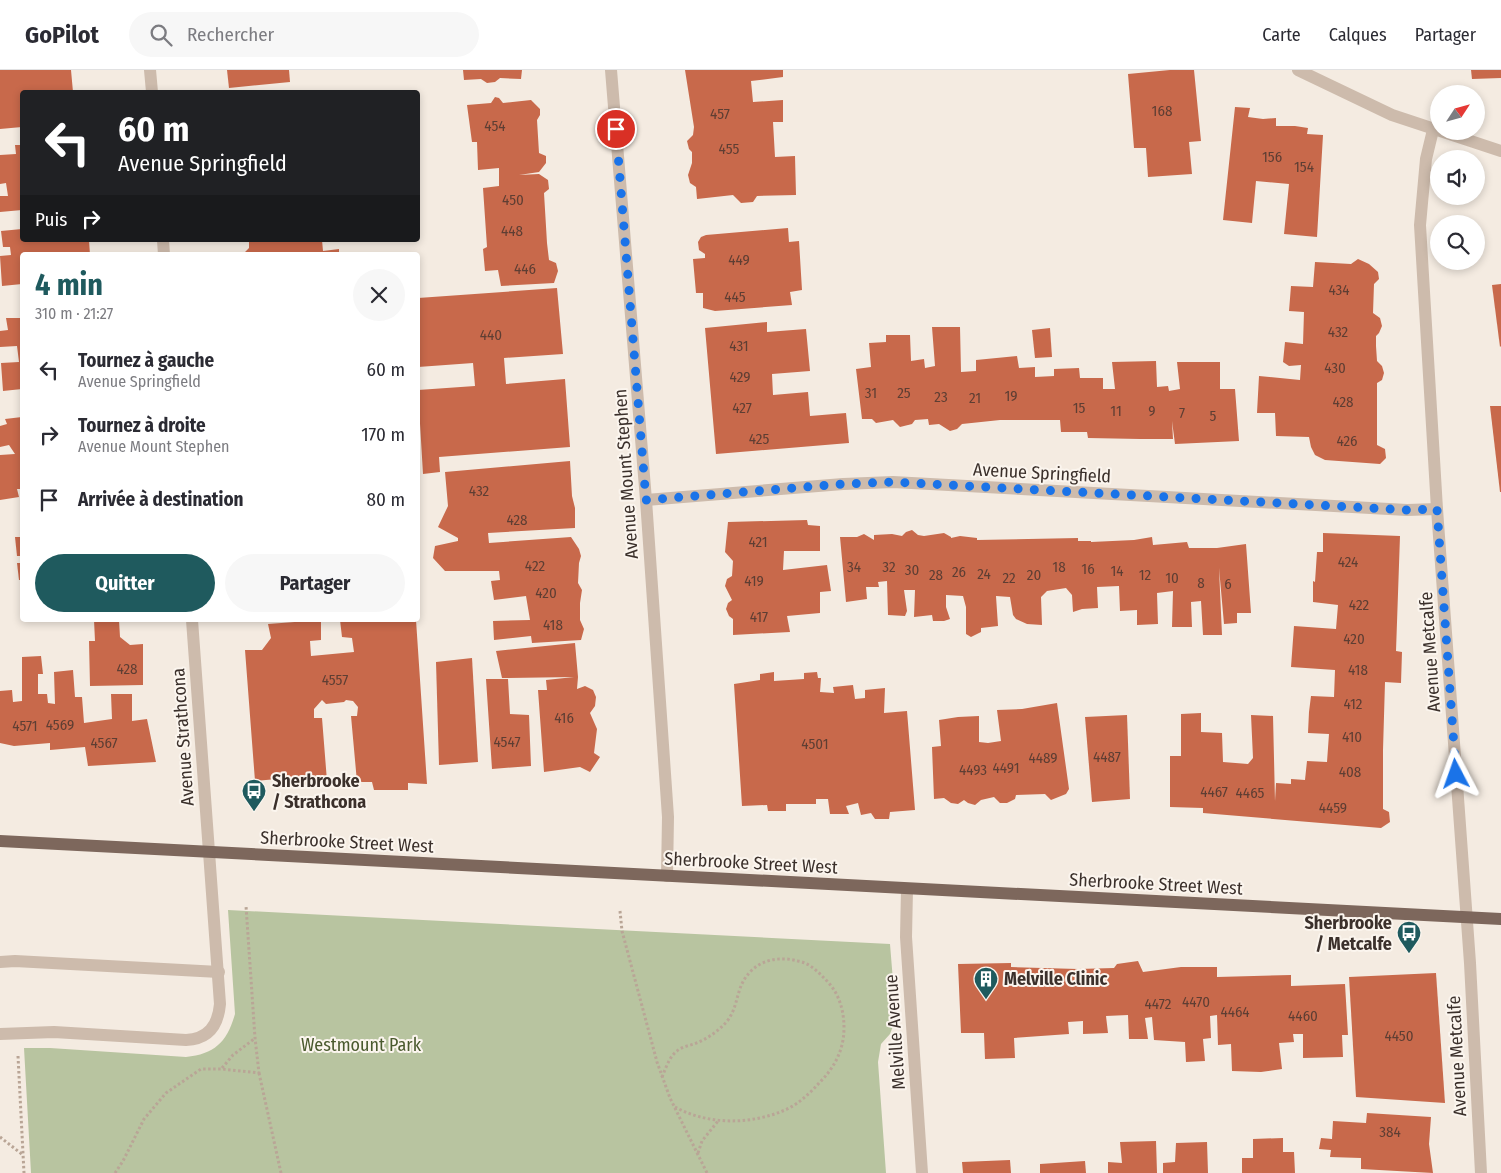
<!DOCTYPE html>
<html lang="fr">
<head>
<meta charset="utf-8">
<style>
	body { margin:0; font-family:"Fira Sans Condensed",sans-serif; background:#f7f7f7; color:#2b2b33; height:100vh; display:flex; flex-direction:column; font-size:19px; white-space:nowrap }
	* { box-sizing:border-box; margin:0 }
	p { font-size:16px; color:#7c7c81 }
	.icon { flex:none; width:28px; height:28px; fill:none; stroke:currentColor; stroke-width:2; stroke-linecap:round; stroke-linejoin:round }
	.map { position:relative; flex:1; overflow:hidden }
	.side { position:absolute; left:20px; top:182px; width:400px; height:370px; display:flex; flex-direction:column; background:#fff; border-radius:5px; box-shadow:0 2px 8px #0003 }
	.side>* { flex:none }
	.hud { position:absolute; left:20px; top:20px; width:400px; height:152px; border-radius:5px; box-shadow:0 2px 8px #0003; background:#202124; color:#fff; overflow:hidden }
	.needle { width:32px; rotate:54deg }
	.fabs { position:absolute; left:1430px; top:15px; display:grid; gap:10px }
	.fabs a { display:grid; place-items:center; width:55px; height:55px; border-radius:50%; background:#fff; box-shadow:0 2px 8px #0003; font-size:25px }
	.pin { position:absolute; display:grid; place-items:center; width:42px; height:42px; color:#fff; margin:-21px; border:2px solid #fff; border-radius:50%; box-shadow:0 1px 5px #0007 }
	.me { position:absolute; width:55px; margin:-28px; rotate:356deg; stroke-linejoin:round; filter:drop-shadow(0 0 4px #0008) }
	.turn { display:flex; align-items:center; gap:18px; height:105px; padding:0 15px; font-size:22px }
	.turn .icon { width:65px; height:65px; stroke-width:2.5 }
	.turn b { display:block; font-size:35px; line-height:42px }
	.then { display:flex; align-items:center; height:48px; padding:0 15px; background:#0003; gap:10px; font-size:19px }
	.round { display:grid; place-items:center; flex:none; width:52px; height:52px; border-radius:26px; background:#f7f7f7 }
	.overview { display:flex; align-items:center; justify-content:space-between; height:85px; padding:0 15px }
	h1 { font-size:30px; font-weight:700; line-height:38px; color:#1f5a5e }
	.action { display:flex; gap:10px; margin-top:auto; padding:10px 15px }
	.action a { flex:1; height:58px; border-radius:30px; background:#1f5a5e; color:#fff; font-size:20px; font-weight:700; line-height:58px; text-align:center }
	.action a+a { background:#f7f7f7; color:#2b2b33 }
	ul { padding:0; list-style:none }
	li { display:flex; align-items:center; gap:15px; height:65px; padding:0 15px }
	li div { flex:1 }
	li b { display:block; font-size:19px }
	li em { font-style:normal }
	header { display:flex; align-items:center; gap:30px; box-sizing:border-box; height:70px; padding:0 25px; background:#fff; border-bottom:1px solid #e1e1e2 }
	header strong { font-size:24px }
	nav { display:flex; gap:28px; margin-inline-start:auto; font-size:18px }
	.search { width:350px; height:45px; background:#f7f7f7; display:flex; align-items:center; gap:12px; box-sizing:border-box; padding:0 18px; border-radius:28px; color:#7c7c81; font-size:19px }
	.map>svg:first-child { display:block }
	.green { fill:#b8c4a0 }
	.building { fill:#c8694b }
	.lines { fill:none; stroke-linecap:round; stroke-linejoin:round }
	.path { stroke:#b9a596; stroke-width:3; stroke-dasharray:2.5 2.5; stroke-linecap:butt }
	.service { stroke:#cdbbac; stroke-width:12 }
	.minor { stroke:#cdbbac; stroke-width:12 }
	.primary { stroke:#7d675c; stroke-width:12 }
	.route { stroke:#1a73e8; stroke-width:9; stroke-dasharray:0 16.2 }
	.labels { text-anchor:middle; stroke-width:4; stroke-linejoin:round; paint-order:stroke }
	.number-label { font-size:15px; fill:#5e3e33 }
	.street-label { font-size:18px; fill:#3b302b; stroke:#fbf5ee }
	.poi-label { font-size:18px; font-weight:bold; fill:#3b302b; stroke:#fbf5ee; text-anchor:start }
	.park-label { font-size:18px; fill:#4a5a2e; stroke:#fbf5ee }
</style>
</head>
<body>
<header>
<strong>GoPilot</strong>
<div class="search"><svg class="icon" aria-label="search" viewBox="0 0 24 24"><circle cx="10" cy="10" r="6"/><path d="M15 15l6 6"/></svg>Rechercher</div>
<nav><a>Carte</a><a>Calques</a><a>Partager</a></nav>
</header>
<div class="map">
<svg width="1501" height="1103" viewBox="0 0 1501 1103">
	<rect width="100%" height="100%" fill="#f4ebe1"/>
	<!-- green -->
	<path class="green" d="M228 840 890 874 896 948 890 964 881 974 878 992 886 1103H31L24 978H50L186 987C215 984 227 972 235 944Z"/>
	<!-- building -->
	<g class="building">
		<polygon points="0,0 71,0 73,22 22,22 22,57 0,59"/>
		<polygon points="227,0 289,0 290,12 229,18"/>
		<polygon points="463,0 522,0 521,9 500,8 495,12 487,13 481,9 464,10"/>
		<polygon points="685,0 783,0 783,7 751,11 753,32 783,30 783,52 773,52 775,87 795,86 796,125 757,126 753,132 741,133 733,125 697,129 696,117 690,113 688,105 692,93 692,82 689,79 687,71 693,65 694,57"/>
		<polygon points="1170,0 1194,0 1201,71 1189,72 1192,104 1148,107 1146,78 1134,78 1128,4"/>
		<polygon points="1471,0 1501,0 1501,8 1472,9"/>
		<polygon points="495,27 499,28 503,33 531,30 540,39 540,45 537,50 539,83 546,86 546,93 539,102 519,105 539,104 548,110 549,119 544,123 547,173 549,190 556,193 558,201 554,213 501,216 498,200 485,201 483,179 487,177 483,118 499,116 499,98 478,100 477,72 472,72 467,35 491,33"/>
		<polygon points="1235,37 1250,38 1248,47 1263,49 1276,48 1276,56 1295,56 1308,58 1307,64 1323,65 1317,167 1284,164 1289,114 1256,111 1252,153 1223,150"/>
		<polygon points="15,75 22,75 22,140 0,142 0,126 8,126 6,113 0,114 0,85 16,84"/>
		<polygon points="788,158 789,172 799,171 802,220 790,222 792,235 715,241 703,238 703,223 696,223 693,189 705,188 705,184 699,180 698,172 701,167 706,165"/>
		<polygon points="22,159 22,170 89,170 90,185 22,185 22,214 2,216 0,186 11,185 10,177 3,177 1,161"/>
		<polygon points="249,170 322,170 323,181 339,179 339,185 242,185 249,178"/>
		<polygon points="1358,189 1369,194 1378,202 1379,209 1374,214 1373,243 1380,248 1382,256 1379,263 1376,266 1376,276 1377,291 1382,296 1384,303 1382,310 1377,313 1377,375 1385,379 1386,388 1380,394 1325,390 1315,385 1311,377 1309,367 1276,366 1275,343 1257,343 1259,306 1300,310 1301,295 1289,296 1283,292 1285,272 1303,274 1304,242 1289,241 1291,216 1313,217 1315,192 1351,194"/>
		<polygon points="1501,214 1501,276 1500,277 1492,215"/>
		<polygon points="557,218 563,284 504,288 506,314 565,309 570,377 439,387 440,402 423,404 418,320 475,316 473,293 418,297 418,228"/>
		<polygon points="6,248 22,248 22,319 3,321 1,293 19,292 17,276 0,277 0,261 8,260"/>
		<polygon points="767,252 767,262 806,259 810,301 772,304 773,325 808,322 810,346 846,343 849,373 716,384 705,258"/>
		<polygon points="932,257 960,257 961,302 976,301 976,290 1017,286 1019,298 1035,297 1035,307 1054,306 1054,299 1079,298 1080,308 1103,308 1103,319 1115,319 1112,292 1156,291 1157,317 1168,316 1169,321 1180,319 1177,292 1220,292 1220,319 1235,319 1239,371 1175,374 1172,351 1173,369 1140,369 1088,368 1087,362 1061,362 1060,350 1000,350 962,354 957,359 950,361 939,354 929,355 928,349 915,350 912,354 900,357 893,350 876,353 872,349 862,349 856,299 871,297 869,273 886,272 886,265 910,265 911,291 924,289 925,298 935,296"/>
		<polygon points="1050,258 1052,287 1035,288 1032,260"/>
		<polygon points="1490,336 1501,336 1501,422 1500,422"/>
		<polygon points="22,347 22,419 17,419 19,427 0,430 0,385 15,384 9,375 0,377 0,356 7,354 5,349"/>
		<polygon points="570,391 572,426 575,438 575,458 488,463 489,473 571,467 579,479 581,486 579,493 578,513 582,520 580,533 580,550 584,559 581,570 532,573 531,566 494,570 493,551 530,550 526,526 494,530 491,511 500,510 499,501 445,501 433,488 435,476 458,471 458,468 438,457 448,436 445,402"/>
		<polygon points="807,450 808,455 820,456 820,481 784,481 783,500 827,495 831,521 820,522 820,543 787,546 790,562 733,565 733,549 729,546 726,539 728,533 732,530 725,516 727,509 732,506 733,491 725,482 728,452"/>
		<polygon points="912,460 918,465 924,466 944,463 951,467 951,468 960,466 977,468 977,470 1078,468 1078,471 1091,471 1091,472 1134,470 1152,467 1153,475 1187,472 1189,478 1217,478 1246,474 1251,543 1237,543 1237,553 1224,554 1219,498 1222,565 1203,565 1201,531 1191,532 1192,557 1172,557 1173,521 1157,523 1158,554 1137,555 1137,540 1120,541 1119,516 1097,517 1098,538 1082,539 1073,542 1072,525 1066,518 1047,521 1041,527 1042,555 1027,554 1016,549 1013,545 1010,527 996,526 998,556 981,558 981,562 971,567 966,564 966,537 963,526 946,525 946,537 950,549 944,551 933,551 932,545 914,547 915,520 904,520 907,541 905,546 888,545 887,511 878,512 879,517 866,517 867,529 846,532 840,467 857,467 864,464 874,470 874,465 892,464 902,466 906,462"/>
		<polygon points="1323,463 1400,466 1396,581 1402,582 1401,613 1385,612 1383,680 1383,739 1389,742 1390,752 1381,758 1203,743 1203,738 1170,737 1170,686 1181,686 1181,644 1201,643 1201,662 1222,663 1223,692 1248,694 1253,688 1251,645 1273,646 1275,731 1276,713 1291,714 1291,709 1305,710 1307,691 1327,692 1329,664 1308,663 1309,642 1311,626 1334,627 1335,600 1291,597 1294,556 1336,559 1338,535 1313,532 1313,511 1315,512 1317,482 1323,482"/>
		<polygon points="15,467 22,467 22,486 17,486"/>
		<polygon points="17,493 22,493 22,510 19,510"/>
		<polygon points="94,550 119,550 120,567 130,575 143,574 143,615 90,616 89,571 95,571"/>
		<polygon points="321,550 321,570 310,571 311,586 354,582 352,568 342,567 340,550 416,550 427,714 408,713 408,720 374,720 372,712 357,712 351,646 357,646 358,637 353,631 346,630 344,632 326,634 322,630 314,639 314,648 322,648 327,711 309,711 309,715 277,714 277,709 255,711 245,580 262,580 271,568 268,554"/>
		<polygon points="575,573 578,607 577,619 585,616 593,620 596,627 595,636 590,643 597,659 594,683 600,687 590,702 580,697 544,702 538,620 547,620 546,610 574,607 502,608 496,581"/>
		<polygon points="41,586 43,604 38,604 38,624 47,624 48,633 55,634 54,602 73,600 75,627 82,627 84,653 112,649 111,624 132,624 132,651 147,649 156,692 88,696 85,677 50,680 50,673 14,676 0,673 0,621 12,620 13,632 22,631 22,587"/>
		<polygon points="472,588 478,692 439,695 436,592"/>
		<polygon points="774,602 774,611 804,609 804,603 817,602 818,608 821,608 820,622 834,623 833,617 853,615 855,629 865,628 865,620 885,618 884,643 907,641 915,740 890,742 889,749 875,749 871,743 861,745 858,733 846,736 849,744 830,744 828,729 816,729 816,734 786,734 786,741 768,741 767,735 742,736 734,614 760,610 760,604"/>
		<polygon points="486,609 508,609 510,644 529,645 531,696 492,699"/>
		<polygon points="1057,633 1069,719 1066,724 1051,730 1045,724 1016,725 1015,729 1007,733 1000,733 994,727 981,730 975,735 968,733 964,730 958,734 951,733 944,728 934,729 932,677 941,676 939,650 958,647 979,646 979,672 988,673 1001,671 997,640 1022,639"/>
		<polygon points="1127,645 1130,729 1092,732 1085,647"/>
		<polygon points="1138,891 1143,902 1181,897 1217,897 1217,907 1291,905 1291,916 1345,914 1348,965 1342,965 1343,987 1303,988 1303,964 1293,964 1294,972 1279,973 1282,999 1261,1002 1232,1001 1231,974 1218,975 1217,945 1210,946 1211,968 1203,969 1205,991 1186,992 1185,972 1154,970 1152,947 1145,948 1148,969 1129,969 1128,945 1106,946 1108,963 1083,964 1083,951 1068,952 1069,964 1014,968 1015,988 985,989 984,963 961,963 958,894 1011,893 1011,897 1078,899 1114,898 1117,894"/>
		<polygon points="1436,903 1445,1033 1356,1027 1349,907"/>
		<polygon points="1367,1043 1431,1047 1429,1074 1433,1103 1361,1099 1361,1088 1330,1087 1331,1080 1319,1079 1321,1068 1332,1069 1333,1051 1366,1053"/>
		<polygon points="1283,1068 1283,1082 1294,1082 1295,1103 1242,1103 1242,1088 1253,1088 1253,1069"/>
		<polygon points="1156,1071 1157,1103 1108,1103 1108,1092 1122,1093 1120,1072"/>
		<polygon points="1207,1072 1208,1103 1163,1103 1163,1093 1175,1092 1176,1073"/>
		<polygon points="1010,1090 1011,1103 963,1103 962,1092"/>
		<polygon points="1085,1091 1086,1103 1040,1103 1040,1094"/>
	</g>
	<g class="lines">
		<!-- path -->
		<g class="path">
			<polyline points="620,841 622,861 657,992 670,1028 707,1103"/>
			<polyline points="18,986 24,1103"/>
			<polyline points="222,998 233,985 254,969"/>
			<polyline points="259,1003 281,1103"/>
			<path d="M662 1007C666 998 669 987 677 981 681 977 688 976 694 974 707 969 719 961 728 950 740 933 735 916 752 900 765 888 783 887 798 891 810 893 818 902 826 910 839 923 844 940 844 958 844 979 835 997 820 1012 810 1023 799 1034 785 1040 750 1055 708 1055 675 1037"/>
			<polyline points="0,1067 23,1085"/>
			<polyline points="698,1083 702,1071 718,1051"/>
			<polyline points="115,1103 123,1091 144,1049 166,1023 201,999 222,999 259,1003 255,968 246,836"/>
		</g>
		<!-- service -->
		<g class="service">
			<polyline points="0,892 15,891 219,902"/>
			<path d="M0 964 54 962 186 970C208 969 218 956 220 934L209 782"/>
		</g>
		<!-- minor -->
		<g class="minor">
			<polyline points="150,0 152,22"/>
			<polyline points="611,0 646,430 668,747 667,806"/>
			<polyline points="1298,0 1392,45 1501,81"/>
			<polyline points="1433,60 1426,89 1420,155 1437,439 1470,893 1481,1103"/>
			<polyline points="163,170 164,185"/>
			<polyline points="646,430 843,414 893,412 1407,440 1437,439"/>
			<polyline points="192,550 209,782"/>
			<polyline points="907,819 906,867 922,1103"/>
		</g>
		<!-- primary -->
		<polyline class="primary" points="0,771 1501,849"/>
	</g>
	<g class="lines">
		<!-- route -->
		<polyline class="route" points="616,59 646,430 843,414 893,412 1407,440 1437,439 1456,704"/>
	</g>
	<!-- icons -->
	<defs>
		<symbol id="bus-pin" viewBox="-11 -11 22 30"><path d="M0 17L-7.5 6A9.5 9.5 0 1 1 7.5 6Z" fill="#1f5a5e" stroke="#fbf5ee"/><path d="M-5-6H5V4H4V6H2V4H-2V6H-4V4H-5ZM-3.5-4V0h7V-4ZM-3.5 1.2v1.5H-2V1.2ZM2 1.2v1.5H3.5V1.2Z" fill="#fff"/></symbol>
		<symbol id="building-pin" viewBox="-11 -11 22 30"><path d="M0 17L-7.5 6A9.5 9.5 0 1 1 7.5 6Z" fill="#1f5a5e" stroke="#fbf5ee"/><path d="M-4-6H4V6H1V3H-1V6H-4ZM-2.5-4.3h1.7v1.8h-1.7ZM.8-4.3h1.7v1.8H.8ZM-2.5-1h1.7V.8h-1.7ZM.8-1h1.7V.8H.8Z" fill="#fff"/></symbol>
	</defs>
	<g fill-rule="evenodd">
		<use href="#bus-pin" x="240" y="707" width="28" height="38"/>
		<use href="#bus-pin" x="1395" y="849" width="28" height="38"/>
		<use href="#building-pin" x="972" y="895" width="28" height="38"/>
	</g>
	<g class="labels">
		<!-- number labels -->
		<g class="number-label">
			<text x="1162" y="46">168</text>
			<text x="720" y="49">457</text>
			<text x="495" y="61">454</text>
			<text x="729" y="84">455</text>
			<text x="1272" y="92">156</text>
			<text x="1304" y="102">154</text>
			<text x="513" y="135">450</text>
			<text x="512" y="166">448</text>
			<text x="739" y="195">449</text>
			<text x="525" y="204">446</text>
			<text x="1339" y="225">434</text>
			<text x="735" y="232">445</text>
			<text x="1338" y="267">432</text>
			<text x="491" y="270">440</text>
			<text x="739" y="281">431</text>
			<text x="1335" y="303">430</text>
			<text x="740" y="312">429</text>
			<text x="871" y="328">31</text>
			<text x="904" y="328">25</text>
			<text x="1011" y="331">19</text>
			<text x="941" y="332">23</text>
			<text x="975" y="333">21</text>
			<text x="1343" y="337">428</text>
			<text x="742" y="343">427</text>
			<text x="1079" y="343">15</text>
			<text x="1116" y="346">11</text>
			<text x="1152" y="346">9</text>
			<text x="1182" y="348">7</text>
			<text x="1213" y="351">5</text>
			<text x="759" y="374">425</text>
			<text x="1347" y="376">426</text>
			<text x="479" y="426">432</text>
			<text x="517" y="455">428</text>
			<text x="758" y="477">421</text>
			<text x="1348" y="497">424</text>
			<text x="535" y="501">422</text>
			<text x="854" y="502">34</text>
			<text x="889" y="502">32</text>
			<text x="1059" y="502">18</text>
			<text x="1088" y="504">16</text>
			<text x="912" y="505">30</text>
			<text x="1117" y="506">14</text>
			<text x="959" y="507">26</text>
			<text x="984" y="509">24</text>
			<text x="936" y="510">28</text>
			<text x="1034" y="510">20</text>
			<text x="1145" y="510">12</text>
			<text x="1009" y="513">22</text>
			<text x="1172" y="513">10</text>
			<text x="754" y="516">419</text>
			<text x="1201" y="518">8</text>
			<text x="1228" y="519">6</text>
			<text x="546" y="528">420</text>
			<text x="1359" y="540">422</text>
			<text x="759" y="552">417</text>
			<text x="553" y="560">418</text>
			<text x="1354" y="574">420</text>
			<text x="127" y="604">428</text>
			<text x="1358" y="605">418</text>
			<text x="335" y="615">4557</text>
			<text x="1353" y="639">412</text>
			<text x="564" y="653">416</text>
			<text x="60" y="660">4569</text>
			<text x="25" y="661">4571</text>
			<text x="1352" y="672">410</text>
			<text x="507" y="677">4547</text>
			<text x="104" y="678">4567</text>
			<text x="815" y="679">4501</text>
			<text x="1107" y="692">4487</text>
			<text x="1043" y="693">4489</text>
			<text x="1006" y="703">4491</text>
			<text x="973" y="705">4493</text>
			<text x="1350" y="707">408</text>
			<text x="1214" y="727">4467</text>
			<text x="1250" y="728">4465</text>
			<text x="1333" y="743">4459</text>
			<text x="1196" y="937">4470</text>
			<text x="1158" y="939">4472</text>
			<text x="1235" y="947">4464</text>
			<text x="1303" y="951">4460</text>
			<text x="1399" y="971">4450</text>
			<text x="1390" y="1067">384</text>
		</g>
		<!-- street labels -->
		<g class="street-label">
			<text transform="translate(1042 403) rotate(3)" y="6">Avenue Springfield</text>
			<text transform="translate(626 404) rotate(-94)" y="6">Avenue Mount Stephen</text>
			<text transform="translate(1430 582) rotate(-94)" y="6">Avenue Metcalfe</text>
			<text transform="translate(183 667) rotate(-94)" y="6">Avenue Strathcona</text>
			<text transform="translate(347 772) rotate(3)" y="6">Sherbrooke Street West</text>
			<text transform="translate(751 793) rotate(3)" y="6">Sherbrooke Street West</text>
			<text transform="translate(1156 814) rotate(3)" y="6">Sherbrooke Street West</text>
			<text transform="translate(895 962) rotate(-94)" y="6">Melville Avenue</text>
			<text transform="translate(1457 986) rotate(-93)" y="6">Avenue Metcalfe</text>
		</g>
		<!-- poi labels -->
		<g class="poi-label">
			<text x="272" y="717">Sherbrooke<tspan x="272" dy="21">/ Strathcona</tspan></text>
			<text x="1392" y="859" text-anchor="end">Sherbrooke<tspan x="1392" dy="21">/ Metcalfe</tspan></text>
			<text x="1004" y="915">Melville Clinic</text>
		</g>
		<!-- park labels -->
		<g class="park-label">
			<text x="361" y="981">Westmount Park</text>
		</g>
	</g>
</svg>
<div class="fabs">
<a><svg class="needle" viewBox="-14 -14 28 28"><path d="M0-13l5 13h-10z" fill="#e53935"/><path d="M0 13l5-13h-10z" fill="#7c7c81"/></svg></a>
<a><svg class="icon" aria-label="sound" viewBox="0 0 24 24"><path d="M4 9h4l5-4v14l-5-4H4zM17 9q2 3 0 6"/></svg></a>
<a><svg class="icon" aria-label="search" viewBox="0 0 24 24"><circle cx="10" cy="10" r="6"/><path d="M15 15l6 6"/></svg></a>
</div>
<div class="pin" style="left:616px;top:59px;background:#d93025"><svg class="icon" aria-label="arrive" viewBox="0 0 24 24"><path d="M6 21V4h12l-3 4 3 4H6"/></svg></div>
<svg class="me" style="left:1456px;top:704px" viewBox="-20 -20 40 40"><path d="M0-17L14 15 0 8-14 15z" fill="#1a73e8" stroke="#fff" stroke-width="4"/></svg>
<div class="hud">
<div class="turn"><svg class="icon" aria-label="left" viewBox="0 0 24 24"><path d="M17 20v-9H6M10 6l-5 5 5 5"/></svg><div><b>60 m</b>Avenue Springfield</div></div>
<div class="then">Puis<svg class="icon" aria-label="right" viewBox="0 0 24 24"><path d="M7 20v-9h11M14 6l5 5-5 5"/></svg></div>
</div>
<section class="side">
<div class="overview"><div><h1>4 min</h1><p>310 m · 21:27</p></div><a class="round"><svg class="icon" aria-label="close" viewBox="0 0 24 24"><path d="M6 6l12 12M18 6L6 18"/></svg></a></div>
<ul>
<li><svg class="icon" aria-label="left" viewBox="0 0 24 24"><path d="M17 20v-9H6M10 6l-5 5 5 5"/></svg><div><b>Tournez à gauche</b><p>Avenue Springfield</p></div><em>60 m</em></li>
<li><svg class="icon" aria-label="right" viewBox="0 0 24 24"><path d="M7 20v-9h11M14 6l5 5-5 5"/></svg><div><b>Tournez à droite</b><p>Avenue Mount Stephen</p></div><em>170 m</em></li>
<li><svg class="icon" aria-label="arrive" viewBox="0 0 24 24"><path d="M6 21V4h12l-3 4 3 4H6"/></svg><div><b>Arrivée à destination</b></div><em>80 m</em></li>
</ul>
<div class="action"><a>Quitter</a><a>Partager</a></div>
</section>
</div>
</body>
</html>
